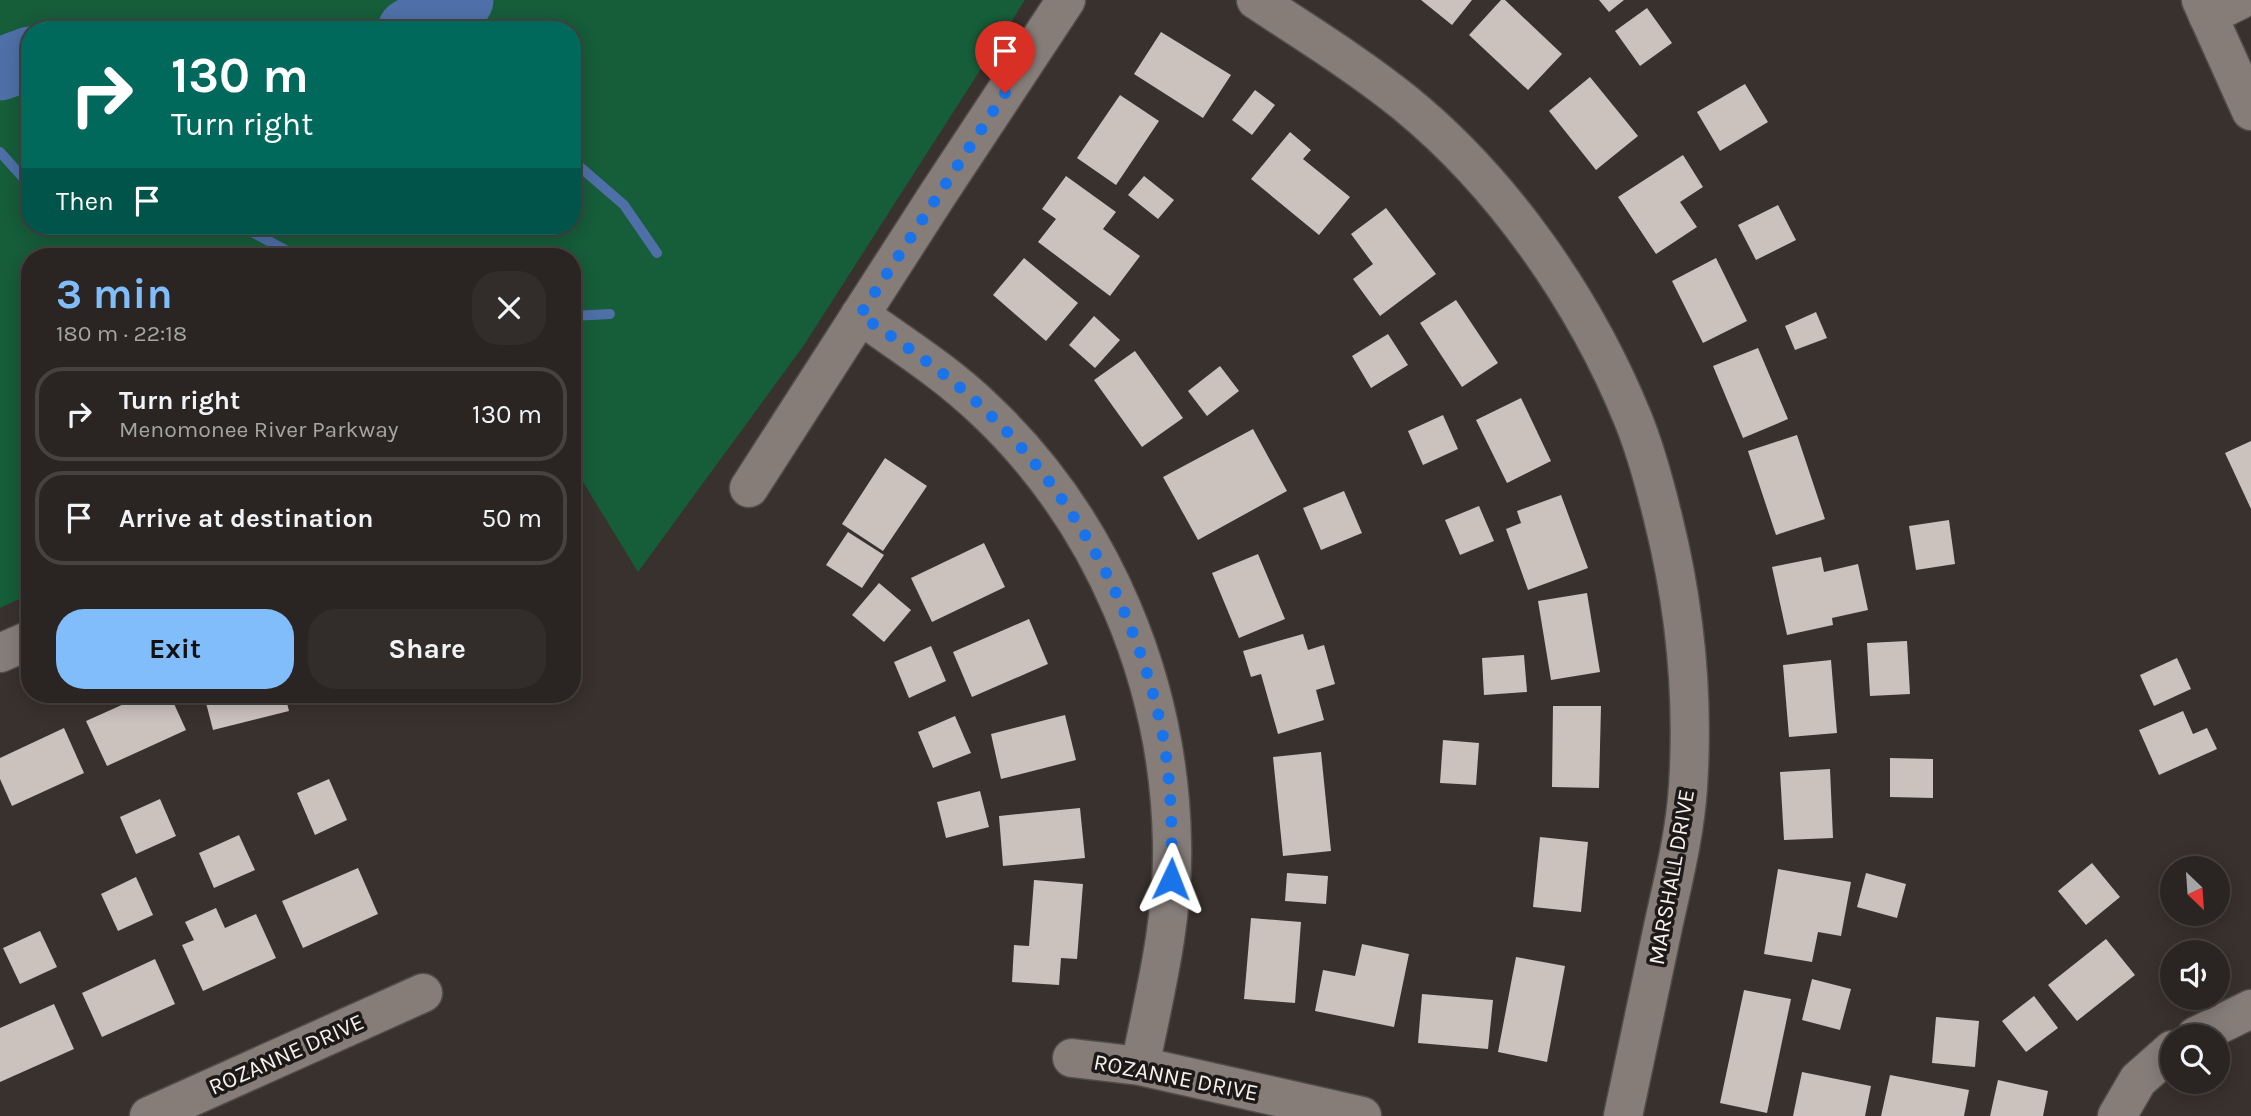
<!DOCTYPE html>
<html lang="en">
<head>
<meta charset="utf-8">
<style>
	body { margin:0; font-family:Karla,sans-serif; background:#322d2a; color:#f1f3f6; height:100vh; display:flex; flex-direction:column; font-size:26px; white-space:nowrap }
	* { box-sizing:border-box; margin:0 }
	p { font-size:23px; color:#a5a5a5 }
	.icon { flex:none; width:38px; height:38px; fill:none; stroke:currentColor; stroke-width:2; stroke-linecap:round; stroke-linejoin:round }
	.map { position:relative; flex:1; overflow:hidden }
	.drawer { position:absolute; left:21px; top:248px; width:560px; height:455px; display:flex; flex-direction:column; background:#2a2522; border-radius:28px; box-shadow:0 4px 18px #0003,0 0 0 2px #464240 }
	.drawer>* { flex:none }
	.top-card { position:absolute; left:21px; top:21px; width:560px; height:214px; border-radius:28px; box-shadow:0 4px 18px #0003,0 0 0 2px #464240; background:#00695c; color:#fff; overflow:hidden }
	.needle { width:46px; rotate:155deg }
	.fabs { position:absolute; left:2160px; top:856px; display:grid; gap:14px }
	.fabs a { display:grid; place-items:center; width:70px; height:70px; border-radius:50%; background:#2a2522; box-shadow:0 4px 18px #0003,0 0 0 2px #464240; font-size:35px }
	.pin { position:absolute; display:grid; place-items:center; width:60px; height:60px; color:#fff; margin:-72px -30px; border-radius:50% 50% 50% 0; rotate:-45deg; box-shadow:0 0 7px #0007 }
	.pin .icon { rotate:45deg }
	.me { position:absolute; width:77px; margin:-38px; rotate:2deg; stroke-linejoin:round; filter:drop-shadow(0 0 5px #0008) }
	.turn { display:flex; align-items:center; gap:24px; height:147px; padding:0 35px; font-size:32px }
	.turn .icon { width:91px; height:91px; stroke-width:2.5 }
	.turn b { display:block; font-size:49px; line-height:60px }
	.then { display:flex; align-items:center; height:66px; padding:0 35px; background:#0003; gap:14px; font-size:26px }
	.round { display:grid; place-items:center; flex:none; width:74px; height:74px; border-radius:28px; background:#322d2a }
	.headline { display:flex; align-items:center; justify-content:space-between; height:119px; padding:0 35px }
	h1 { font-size:42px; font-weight:700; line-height:52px; color:#80bdfa }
	.button { display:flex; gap:14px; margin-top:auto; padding:14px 35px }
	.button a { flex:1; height:80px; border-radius:28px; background:#80bdfa; color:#111; font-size:28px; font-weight:700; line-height:80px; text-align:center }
	.button a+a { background:#322d2a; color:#f1f3f6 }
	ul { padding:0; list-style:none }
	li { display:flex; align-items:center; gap:21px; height:94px; margin:0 14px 10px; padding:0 21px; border:4px solid #464240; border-radius:28px }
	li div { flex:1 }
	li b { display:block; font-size:26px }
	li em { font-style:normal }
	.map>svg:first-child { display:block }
	.green { fill:#165d3a; fill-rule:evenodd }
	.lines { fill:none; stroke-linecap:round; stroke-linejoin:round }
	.stream { stroke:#4e6fa7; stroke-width:10 }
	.river { stroke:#4e6fa7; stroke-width:63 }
	.building { fill:#cbc1bd }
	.minor-casing { stroke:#534d4a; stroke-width:41 }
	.minor { stroke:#867d79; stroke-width:38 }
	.route { stroke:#1a73e8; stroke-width:12; stroke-dasharray:0 21.6 }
	.labels { text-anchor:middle; stroke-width:7; stroke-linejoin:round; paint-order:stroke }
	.street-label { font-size:23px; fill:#f6f0ee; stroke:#1d1918 }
</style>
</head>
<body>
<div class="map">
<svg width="2251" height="1116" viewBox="0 0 2251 1116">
	<rect width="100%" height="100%" fill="#38312d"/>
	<!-- green -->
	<path class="green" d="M0 0H1025L804 345 638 572 572 464V257H30V594L0 608ZM30 30H572V226H30Z"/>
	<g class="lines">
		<!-- stream -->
		<g class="stream">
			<polyline points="0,152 26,181 30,182"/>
			<polyline points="572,160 624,205 657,253"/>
			<polyline points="222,226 252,232 298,257"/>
			<polyline points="572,316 610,314"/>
		</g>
		<!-- river -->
		<g class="river">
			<polyline points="409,30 462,0"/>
			<polyline points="0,69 30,58"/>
		</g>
	</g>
	<!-- building -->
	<g class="building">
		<polygon points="1421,0 1472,0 1452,25"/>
		<polygon points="1501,0 1505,0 1562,54 1528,90 1469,35"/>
		<polygon points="1599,0 1624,0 1609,12"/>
		<polygon points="1647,8 1672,43 1640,66 1615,31"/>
		<polygon points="1161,32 1231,75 1203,118 1134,74"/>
		<polygon points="1590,77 1638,136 1596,170 1549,111"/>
		<polygon points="1745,84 1768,122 1720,151 1697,112"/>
		<polygon points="1255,90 1275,105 1252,135 1232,120"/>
		<polygon points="1120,95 1159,121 1116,185 1077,158"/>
		<polygon points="1290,132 1311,150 1303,159 1350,197 1319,235 1251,179"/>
		<polygon points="1683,155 1703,187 1680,202 1697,227 1656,254 1618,197"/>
		<polygon points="1066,176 1116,212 1103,229 1140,256 1110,296 1038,242 1056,219 1042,209"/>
		<polygon points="1144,176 1174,200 1158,219 1128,195"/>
		<polygon points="1778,205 1796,240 1756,260 1738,225"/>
		<polygon points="1386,208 1436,274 1380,316 1353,279 1373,264 1351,234"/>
		<polygon points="1024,258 1078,303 1046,341 993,295"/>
		<polygon points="1716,258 1747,321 1703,343 1672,281"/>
		<polygon points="1456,300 1498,363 1462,387 1420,323"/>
		<polygon points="1816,312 1827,338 1795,350 1785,326"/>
		<polygon points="1094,316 1120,340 1095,368 1069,345"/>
		<polygon points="1388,334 1408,365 1371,388 1352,356"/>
		<polygon points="1758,348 1788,419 1743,438 1713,366"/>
		<polygon points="1135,351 1183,418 1142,447 1094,380"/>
		<polygon points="1220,366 1239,391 1207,416 1188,391"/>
		<polygon points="1521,398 1551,461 1507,483 1476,420"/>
		<polygon points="1443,415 1458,449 1423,465 1408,431"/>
		<polygon points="1253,429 1287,491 1198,540 1163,477"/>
		<polygon points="1797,435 1825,519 1776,535 1748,451"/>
		<polygon points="2251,441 2251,509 2225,453"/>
		<polygon points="885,458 927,486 883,551 842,524"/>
		<polygon points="1344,491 1362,533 1321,550 1303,508"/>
		<polygon points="1561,495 1588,568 1528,590 1506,529 1521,523 1517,511"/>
		<polygon points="1479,506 1494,541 1460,555 1445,520"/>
		<polygon points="1949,520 1955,564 1916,570 1909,526"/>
		<polygon points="848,532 884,555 862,588 826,565"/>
		<polygon points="984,543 1005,587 932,622 911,578"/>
		<polygon points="1258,554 1285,619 1239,638 1212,573"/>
		<polygon points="1821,557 1824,572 1858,564 1868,610 1832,618 1833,625 1787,635 1772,567"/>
		<polygon points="879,583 911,610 884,642 852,615"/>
		<polygon points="1587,593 1600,672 1551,680 1538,601"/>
		<polygon points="1029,619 1048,664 972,697 953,652"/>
		<polygon points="1303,634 1308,650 1324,645 1335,684 1316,690 1324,720 1278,734 1261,674 1251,677 1243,651"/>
		<polygon points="1907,641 1910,694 1870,696 1867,643"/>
		<polygon points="931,646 946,681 909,698 894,662"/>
		<polygon points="1524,655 1527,692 1484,695 1482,658"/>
		<polygon points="2177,658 2191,689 2154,706 2140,675"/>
		<polygon points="1831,660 1837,733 1789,737 1783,665"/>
		<polygon points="144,695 170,695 186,730 107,766 86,721"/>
		<polygon points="204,695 285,695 289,711 213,730"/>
		<polygon points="1553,706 1601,706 1599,788 1552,787"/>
		<polygon points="2183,711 2193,734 2207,728 2217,749 2159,775 2139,730"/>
		<polygon points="1065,715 1076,760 1001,779 991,734"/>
		<polygon points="955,716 971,753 933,768 918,732"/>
		<polygon points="64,728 84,773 12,806 0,779 0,758"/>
		<polygon points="1443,740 1479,743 1476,785 1440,783"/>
		<polygon points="1321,752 1331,851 1283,856 1273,757"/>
		<polygon points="1890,758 1933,759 1933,798 1890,797"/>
		<polygon points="1830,769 1833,838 1784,840 1780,772"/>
		<polygon points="329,779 347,820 315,835 297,793"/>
		<polygon points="980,791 989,827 946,838 937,802"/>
		<polygon points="160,799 176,836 136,854 120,817"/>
		<polygon points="1080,808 1085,858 1003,866 999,816"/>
		<polygon points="239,835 255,870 214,888 199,853"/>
		<polygon points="1540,837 1588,842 1581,912 1533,907"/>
		<polygon points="2092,863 2120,897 2086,925 2058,891"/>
		<polygon points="358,868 378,914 303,948 282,901"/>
		<polygon points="1778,869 1851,882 1841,936 1818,932 1812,962 1764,954"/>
		<polygon points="1287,873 1328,876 1326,904 1285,901"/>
		<polygon points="1866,873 1906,884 1897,918 1857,907"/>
		<polygon points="136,877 153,915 118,931 101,894"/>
		<polygon points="1034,880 1083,884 1077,959 1061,958 1059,985 1012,982 1014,945 1029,946"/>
		<polygon points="216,908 225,928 256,914 276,958 203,991 182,945 194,940 185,922"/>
		<polygon points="1251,918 1301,922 1295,1003 1244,999"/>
		<polygon points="40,931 57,967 20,984 3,948"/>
		<polygon points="2106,939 2135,975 2077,1021 2048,985"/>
		<polygon points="1362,944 1409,954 1394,1027 1315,1011 1323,970 1355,976"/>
		<polygon points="1516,957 1565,966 1547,1062 1498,1052"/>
		<polygon points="155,959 175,1004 102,1037 82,993"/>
		<polygon points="1812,979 1851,989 1840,1030 1802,1020"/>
		<polygon points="1744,990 1791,999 1767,1113 1720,1103"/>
		<polygon points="1422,994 1493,1000 1488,1049 1418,1043"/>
		<polygon points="2034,996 2058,1028 2026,1052 2002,1021"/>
		<polygon points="54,1004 74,1049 0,1082 0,1028"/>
		<polygon points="1936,1017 1979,1021 1975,1067 1932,1063"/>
		<polygon points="1802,1072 1871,1086 1865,1116 1793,1116"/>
		<polygon points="1890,1075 1969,1090 1964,1116 1881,1116"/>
		<polygon points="1998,1080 2048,1091 2043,1116 1990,1116"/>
	</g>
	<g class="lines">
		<defs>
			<g id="minor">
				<path d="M1256 0C1306 33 1358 65 1405 103 1504 184 1585 301 1633 419 1646 451 1655 485 1663 518 1685 606 1694 696 1688 787 1685 834 1673 881 1663 927 1650 990 1636 1053 1623 1116"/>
				<polyline points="2201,0 2251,111"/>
				<polyline points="2208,16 2240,0"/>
				<path d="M860 315C904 346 948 374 986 411 1103 522 1169 681 1172 842 1174 918 1155 993 1140 1066"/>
				<polyline points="749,488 938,194 1066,0"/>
				<polyline points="0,653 30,640"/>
				<polyline points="2196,1036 2251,1009"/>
				<polyline points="1072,1058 1140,1066 1362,1116"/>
				<polyline points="149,1116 423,993"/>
				<polyline points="2117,1116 2138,1080 2172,1050"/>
			</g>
		</defs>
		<!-- minor casing -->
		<use href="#minor" class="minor-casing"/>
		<!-- minor -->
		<use href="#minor" class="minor"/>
	</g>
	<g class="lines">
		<!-- route -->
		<path class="route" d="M1005 93 860 315C904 345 948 374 986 411 1074 494 1135 608 1161 726 1171 776 1173 829 1171 879"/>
	</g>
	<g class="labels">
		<!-- street labels -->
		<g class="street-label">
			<text transform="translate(1671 877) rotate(-80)" y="8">MARSHALL DRIVE</text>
			<text transform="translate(286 1054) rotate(-24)" y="8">ROZANNE DRIVE</text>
			<text transform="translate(1176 1077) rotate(11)" y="8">ROZANNE DRIVE</text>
		</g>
	</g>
</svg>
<div class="fabs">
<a><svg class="needle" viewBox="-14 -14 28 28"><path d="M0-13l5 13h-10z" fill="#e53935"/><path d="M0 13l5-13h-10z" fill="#a5a5a5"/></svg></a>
<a><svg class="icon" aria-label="sound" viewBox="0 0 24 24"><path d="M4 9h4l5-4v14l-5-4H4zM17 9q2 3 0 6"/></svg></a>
<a><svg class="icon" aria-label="search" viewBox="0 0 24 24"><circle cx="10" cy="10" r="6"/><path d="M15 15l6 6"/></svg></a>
</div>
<div class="pin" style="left:1005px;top:93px;background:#d93025"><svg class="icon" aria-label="arrive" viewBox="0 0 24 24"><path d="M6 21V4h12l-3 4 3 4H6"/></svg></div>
<svg class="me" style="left:1171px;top:879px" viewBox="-20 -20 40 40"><path d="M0-17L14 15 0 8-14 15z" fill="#1a73e8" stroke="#fff" stroke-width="4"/></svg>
<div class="top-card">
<div class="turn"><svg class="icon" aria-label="right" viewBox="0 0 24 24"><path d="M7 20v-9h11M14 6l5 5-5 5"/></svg><div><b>130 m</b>Turn right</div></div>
<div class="then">Then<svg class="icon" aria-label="arrive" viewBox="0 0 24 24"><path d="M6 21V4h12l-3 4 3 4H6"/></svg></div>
</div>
<section class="drawer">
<div class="headline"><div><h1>3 min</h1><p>180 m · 22:18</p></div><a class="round"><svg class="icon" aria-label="close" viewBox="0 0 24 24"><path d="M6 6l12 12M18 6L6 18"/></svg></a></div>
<ul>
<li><svg class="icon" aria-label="right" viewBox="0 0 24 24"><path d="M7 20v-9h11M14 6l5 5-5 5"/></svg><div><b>Turn right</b><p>Menomonee River Parkway</p></div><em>130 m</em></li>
<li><svg class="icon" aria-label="arrive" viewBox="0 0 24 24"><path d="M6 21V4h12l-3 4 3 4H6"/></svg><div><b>Arrive at destination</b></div><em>50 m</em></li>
</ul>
<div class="button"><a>Exit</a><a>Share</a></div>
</section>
</div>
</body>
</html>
